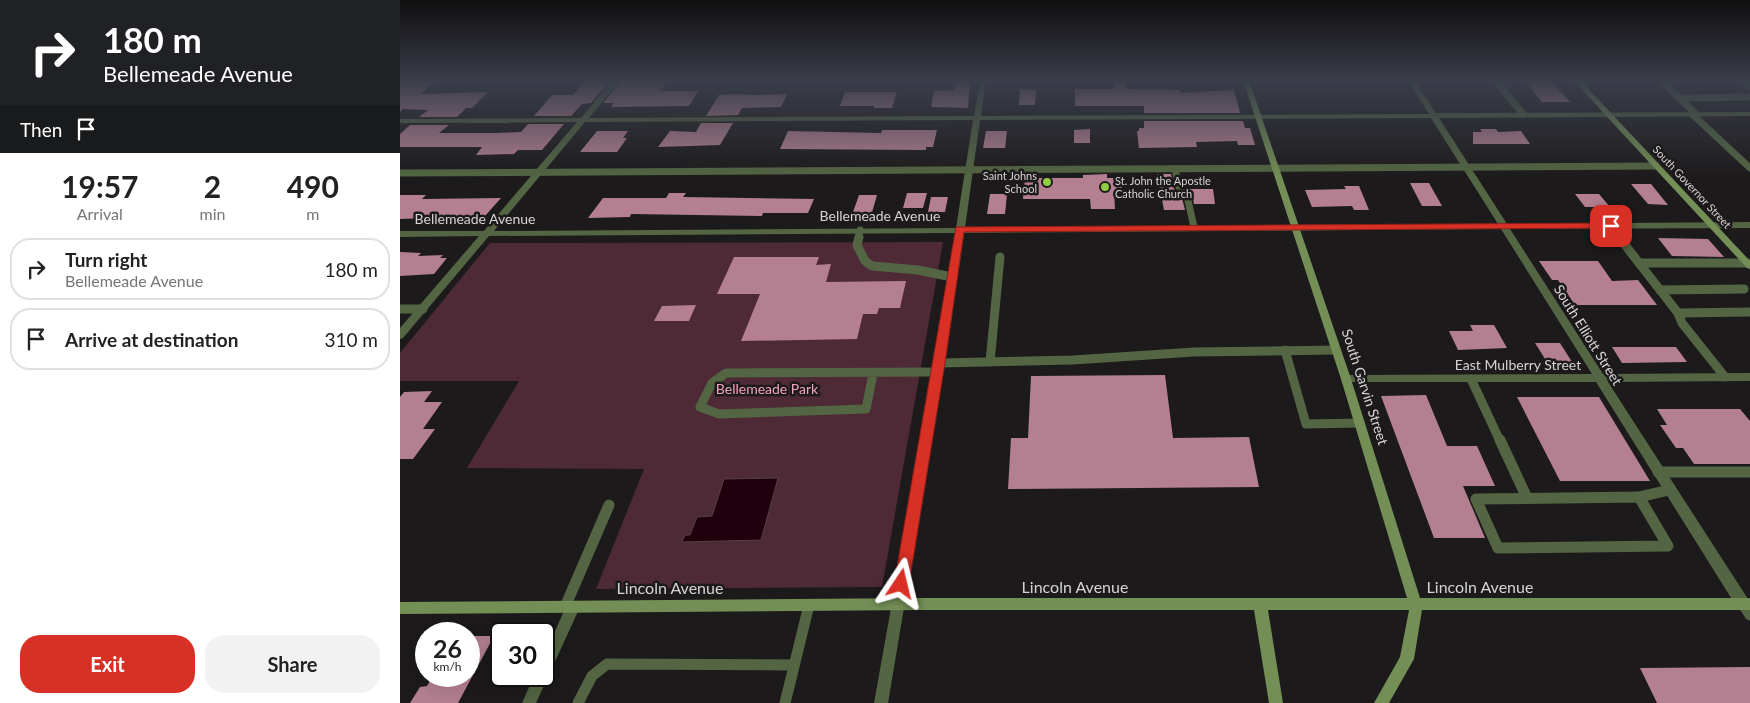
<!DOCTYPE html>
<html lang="en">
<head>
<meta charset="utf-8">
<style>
	body { margin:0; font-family:Lato,sans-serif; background:#f2f2f2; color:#222; height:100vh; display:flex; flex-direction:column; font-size:19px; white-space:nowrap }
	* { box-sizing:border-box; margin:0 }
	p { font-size:16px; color:#767676 }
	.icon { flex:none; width:28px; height:28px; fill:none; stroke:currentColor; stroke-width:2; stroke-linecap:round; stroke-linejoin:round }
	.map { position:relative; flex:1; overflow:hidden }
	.details { display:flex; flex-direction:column; background:#fff; width:400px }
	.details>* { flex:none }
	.guide { background:#202124; color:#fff; overflow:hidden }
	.speed { position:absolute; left:15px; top:622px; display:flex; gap:10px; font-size:25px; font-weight:700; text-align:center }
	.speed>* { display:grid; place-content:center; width:65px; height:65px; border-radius:50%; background:#fff; box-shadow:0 5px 20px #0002; line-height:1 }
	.speed small { font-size:12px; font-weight:400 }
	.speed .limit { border:2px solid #111; border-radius:8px; background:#fff; color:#111 }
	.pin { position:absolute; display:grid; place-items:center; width:42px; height:42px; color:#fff; margin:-21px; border-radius:10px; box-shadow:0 2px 8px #0006 }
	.me { position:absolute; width:55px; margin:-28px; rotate:10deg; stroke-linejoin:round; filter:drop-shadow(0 0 4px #0008) }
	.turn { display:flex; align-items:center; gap:18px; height:105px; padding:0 20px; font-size:22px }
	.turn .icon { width:65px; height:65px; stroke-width:2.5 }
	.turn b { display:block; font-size:35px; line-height:42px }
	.then { display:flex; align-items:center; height:48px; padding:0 20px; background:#0003; gap:10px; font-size:19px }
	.eta { display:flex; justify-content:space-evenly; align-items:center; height:85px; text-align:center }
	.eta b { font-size:30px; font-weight:700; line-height:35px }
	.cta { display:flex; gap:10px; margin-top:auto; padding:10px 20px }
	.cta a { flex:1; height:58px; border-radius:20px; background:#d93025; color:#fff; font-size:20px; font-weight:700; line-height:58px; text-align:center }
	.cta a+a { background:#f2f2f2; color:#222 }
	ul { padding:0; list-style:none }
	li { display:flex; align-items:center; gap:15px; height:62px; margin:0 10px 8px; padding:0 10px; border:2px solid #e0e0e0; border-radius:20px }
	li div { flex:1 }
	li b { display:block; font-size:19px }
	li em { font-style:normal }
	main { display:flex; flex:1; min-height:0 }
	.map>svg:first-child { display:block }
	.green { fill:#4d2a36 }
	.water { fill:#20000c; stroke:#563f48 }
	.building { fill:#b48091 }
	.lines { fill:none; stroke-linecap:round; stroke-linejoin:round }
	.lane-far2 { stroke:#536542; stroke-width:7 }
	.lane-far1 { stroke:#536542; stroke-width:9 }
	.lane { stroke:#536542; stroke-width:11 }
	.street { fill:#536542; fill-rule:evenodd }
	.secondary { fill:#738f56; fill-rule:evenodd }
	.route { fill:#d93025; stroke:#8d1f18 }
	.poi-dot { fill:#91cd40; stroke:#1d1a1b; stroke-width:2 }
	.labels { text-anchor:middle; stroke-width:5; stroke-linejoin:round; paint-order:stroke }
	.far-poi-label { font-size:11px; fill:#d5d3d3; stroke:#1d1a1b; text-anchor:end }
	.far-street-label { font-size:11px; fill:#d5d3d3; stroke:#1d1a1b }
	.street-label { font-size:14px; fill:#d5d3d3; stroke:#1d1a1b }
	.park-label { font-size:14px; fill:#f2a3bd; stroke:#1d1a1b }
	.near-street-label { font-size:16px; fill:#d5d3d3; stroke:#1d1a1b }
</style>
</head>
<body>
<main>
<section class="details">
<div class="guide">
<div class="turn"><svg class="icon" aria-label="right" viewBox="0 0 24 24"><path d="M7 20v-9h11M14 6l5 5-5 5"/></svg><div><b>180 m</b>Bellemeade Avenue</div></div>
<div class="then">Then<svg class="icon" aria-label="arrive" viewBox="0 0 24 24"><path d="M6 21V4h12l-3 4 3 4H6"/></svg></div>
</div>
<div class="eta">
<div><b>19:57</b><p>Arrival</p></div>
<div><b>2</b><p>min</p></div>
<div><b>490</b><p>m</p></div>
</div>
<ul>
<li><svg class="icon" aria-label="right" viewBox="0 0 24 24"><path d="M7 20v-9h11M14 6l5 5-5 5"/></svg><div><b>Turn right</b><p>Bellemeade Avenue</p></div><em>180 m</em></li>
<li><svg class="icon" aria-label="arrive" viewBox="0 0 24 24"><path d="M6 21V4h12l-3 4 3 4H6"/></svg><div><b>Arrive at destination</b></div><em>310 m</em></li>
</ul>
<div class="cta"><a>Exit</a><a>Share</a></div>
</section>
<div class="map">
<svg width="1350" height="703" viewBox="0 0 1350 703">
	<rect width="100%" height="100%" fill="#1d1a1b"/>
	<!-- green -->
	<polygon class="green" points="543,242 482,587 196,589 244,469 67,468 119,381 0,381 0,353 90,243"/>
	<!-- water -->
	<polygon class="water" points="378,478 361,540 282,542 285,535 290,535 297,517 312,516 324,479"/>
	<!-- building -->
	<g class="building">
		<polygon points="0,80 36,80 21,94 88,92 72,108 66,108 57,117 19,117 28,110 3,109 0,112"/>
		<polygon points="186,80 210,80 191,103 182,104 171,116 134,116 152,95 173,95"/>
		<polygon points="222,80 268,80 260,91 298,91 289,106 211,107 214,103 203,103"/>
		<polygon points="557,80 570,80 568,108 531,107 534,91 554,90"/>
		<polygon points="713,80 725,80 727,89 780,90 781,93 834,90 840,113 744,113 744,106 675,106 675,89 714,89"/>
		<polygon points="1125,81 1151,81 1170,102 1142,102"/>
		<polygon points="620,89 636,90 635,105 619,105"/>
		<polygon points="445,92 497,92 492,108 474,108 474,106 440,106"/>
		<polygon points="336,94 353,95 387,94 381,107 345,108 342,108 338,115 306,116 319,95"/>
		<polygon points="744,121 843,121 845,128 850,128 855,145 838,145 837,141 796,142 797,147 739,148 737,131 739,131 739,128 744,128"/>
		<polygon points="301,123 333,123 320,145 258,147 270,131 296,132"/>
		<polygon points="128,124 164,124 142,150 118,150 114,154 76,155 82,147 0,147 0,134 10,125 49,125 39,133 95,133 121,132"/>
		<polygon points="690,129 690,143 674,143 674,130"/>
		<polygon points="1080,129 1096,129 1098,132 1121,131 1130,144 1073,144 1073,132 1082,132"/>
		<polygon points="482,130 537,130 533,147 526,147 526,150 380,149 388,131 481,133"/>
		<polygon points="197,131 228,131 223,138 227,138 217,152 180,152"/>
		<polygon points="586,131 607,131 605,148 583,148"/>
		<polygon points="707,174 707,178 721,178 722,192 714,192 715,209 691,209 690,199 623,199 625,178 683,178 683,175"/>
		<polygon points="757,174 771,174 774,189 782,198 785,210 764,210"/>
		<polygon points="1010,183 1029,183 1042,206 1022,206"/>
		<polygon points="1231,184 1251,184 1268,205 1248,204"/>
		<polygon points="944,186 959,186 969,210 954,210 952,206 912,207 905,190 946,189"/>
		<polygon points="788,189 813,189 815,204 794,204 792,194"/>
		<polygon points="269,193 286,193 283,197 414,199 408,213 363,213 362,216 231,214 230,217 188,218 203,198 266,198"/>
		<polygon points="507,193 527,193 523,208 503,208"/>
		<polygon points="590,194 607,194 605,214 587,214"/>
		<polygon points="1175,194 1199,194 1210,207 1185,207"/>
		<polygon points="0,195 26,195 22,199 101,198 85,216 0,219"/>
		<polygon points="459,195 477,195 471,216 452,215"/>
		<polygon points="531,197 548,197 545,212 528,212"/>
		<polygon points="1258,238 1308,239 1324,257 1272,256"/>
		<polygon points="0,252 21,253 18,256 43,255 40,258 47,258 34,274 0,276"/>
		<polygon points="334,257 419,257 416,265 431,264 426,282 506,281 500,308 479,308 477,314 463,314 457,339 341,341 360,294 317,294"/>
		<polygon points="1139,261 1198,261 1212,281 1238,280 1257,305 1175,305 1158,280 1152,280"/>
		<polygon points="296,305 289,321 254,321 262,306"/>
		<polygon points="1070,325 1094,325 1107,348 1058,350 1049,331 1073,331"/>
		<polygon points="1135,343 1160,343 1172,362 1147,362"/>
		<polygon points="1212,347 1276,347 1287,362 1222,363"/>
		<polygon points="765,375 773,438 849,437 859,487 608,489 611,438 628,438 631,376"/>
		<polygon points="32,391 24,402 42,402 23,429 35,429 13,459 0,459 0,397 4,392"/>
		<polygon points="1026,395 1047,446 1077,446 1095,486 1063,486 1085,538 1034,538 981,396"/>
		<polygon points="1117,397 1199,397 1250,481 1160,481"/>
		<polygon points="1257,409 1340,409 1350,421 1350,464 1294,464 1283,448 1276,448 1260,425 1267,425"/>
		<polygon points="69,636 94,636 58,703 10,703 20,687 27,686 33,676 69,676"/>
		<polygon points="1350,667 1350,703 1257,703 1240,668"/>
	</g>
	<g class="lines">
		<!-- lane-far2 -->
		<g class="lane-far2">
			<polyline points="1095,80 1123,114"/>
			<polyline points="1260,80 1296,114"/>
			<polyline points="1279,98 1350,97"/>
			<polyline points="1292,114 1350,168"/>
			<polyline points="775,169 779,187 787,196 794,227"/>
			<polyline points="0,173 1256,166"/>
			<polyline points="1211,226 1220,238"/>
			<polyline points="458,238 460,230"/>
		</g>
		<!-- lane-far1 -->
		<g class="lane-far1">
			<polyline points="459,237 457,245 465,261 472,266 518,270 552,277"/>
			<polyline points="1219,237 1239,263"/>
			<polyline points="1348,263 1239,263 1278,313 1350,312"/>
			<polyline points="1260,290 1344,289"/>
			<polyline points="0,309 23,309"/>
			<polyline points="1278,313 1282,323 1325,377"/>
			<polyline points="885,350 906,424 960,423"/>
			<polyline points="590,362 600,257"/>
			<polyline points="540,363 673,360 794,352 936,350"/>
			<polyline points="473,374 466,409 319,414 300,407 312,383 326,373 538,372"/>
			<polyline points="1071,379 1100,441"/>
		</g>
		<!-- lane -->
		<g class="lane">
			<polyline points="1100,440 1127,498"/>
			<polyline points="1258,472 1350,472"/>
			<polygon points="1239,497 1268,546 1098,548 1076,499"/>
			<polyline points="1239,497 1269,490"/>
			<polyline points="1343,604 1350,615"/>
			<polyline points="165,607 209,505"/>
			<polyline points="178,703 192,676 207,664 394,665"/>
			<polyline points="385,703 409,605"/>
		</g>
		<!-- street -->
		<g class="street">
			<path d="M213 80H220L189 118 574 116 580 80H586L581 116 1029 114 1008 80H1014L1036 113 1350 112V116L1039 118 1107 224 1350 222V228L1110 229 1203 374 1350 373V381L1208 382 1348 599 1350 604 1348 609 1343 610 1338 609 1196 382H942L941 379 942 376 946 375 1192 374 1101 229 564 233 545 363 488 703H474L535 363 555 233 89 236 3 338 0 339V328L79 236 0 237V231H84L177 122 0 123V119L181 118ZM1031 118 1098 224 565 228 580 120ZM573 120 556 228 94 231 185 122Z"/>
			<polygon points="1337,80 1344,80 1350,85 1350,90"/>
			<polygon points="173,601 178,602 180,607 136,703 122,703 134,676 144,676 144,656 168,602"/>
		</g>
		<!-- secondary -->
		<g class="secondary">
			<polygon points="843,80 849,80 951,379 1020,598 1350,598 1350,610 1022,610 1014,659 989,703 974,703 1000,657 1009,610 868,610 883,703 869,703 854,610 522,610 0,614 0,602 522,598 1007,598 941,379"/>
			<polygon points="1173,80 1180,80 1350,261 1350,269 1347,268"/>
		</g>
	</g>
	<!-- sky -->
	<linearGradient id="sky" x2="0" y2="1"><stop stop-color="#100e0f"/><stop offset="0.45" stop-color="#3a3e4a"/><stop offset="1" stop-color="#3a3e4a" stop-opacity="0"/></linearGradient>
	<rect width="1350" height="179" fill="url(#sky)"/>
	<!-- route -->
	<polygon class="route" points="1211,223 1214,223 1214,228 564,232 545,363 509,584 506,589 501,591 496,589 494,584 556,227"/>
	<!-- markers -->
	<g class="poi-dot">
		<circle cx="647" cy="182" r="5"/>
		<circle cx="705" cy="187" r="5"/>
	</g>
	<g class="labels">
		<!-- far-poi labels -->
		<g class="far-poi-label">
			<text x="637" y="180">Saint Johns<tspan x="637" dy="13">School</tspan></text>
			<text x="715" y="185" text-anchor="start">St. John the Apostle<tspan x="715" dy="13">Catholic Church</tspan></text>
		</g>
		<!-- far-street labels -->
		<g class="far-street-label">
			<text transform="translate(1292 187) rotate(47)" y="4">South Governor Street</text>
		</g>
		<!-- street labels -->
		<g class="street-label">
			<text x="480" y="221">Bellemeade Avenue</text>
			<text x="75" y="224">Bellemeade Avenue</text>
			<text transform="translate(1188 335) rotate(58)" y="5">South Elliott Street</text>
			<text x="1118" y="370">East Mulberry Street</text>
			<text transform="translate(965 387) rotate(72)" y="5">South Garvin Street</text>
		</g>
		<!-- park labels -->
		<g class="park-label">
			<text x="367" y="394">Bellemeade Park</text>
		</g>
		<!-- near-street labels -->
		<g class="near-street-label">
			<text x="675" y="593">Lincoln Avenue</text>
			<text x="1080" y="593">Lincoln Avenue</text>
			<text x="270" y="594">Lincoln Avenue</text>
		</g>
	</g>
</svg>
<div class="speed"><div>26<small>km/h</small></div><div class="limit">30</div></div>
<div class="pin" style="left:1211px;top:226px;background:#d93025"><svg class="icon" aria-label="arrive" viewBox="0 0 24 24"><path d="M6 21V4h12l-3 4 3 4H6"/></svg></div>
<svg class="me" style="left:501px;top:584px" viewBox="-20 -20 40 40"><path d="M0-17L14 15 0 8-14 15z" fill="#d93025" stroke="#fff" stroke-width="4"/></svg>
</div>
</main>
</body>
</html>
